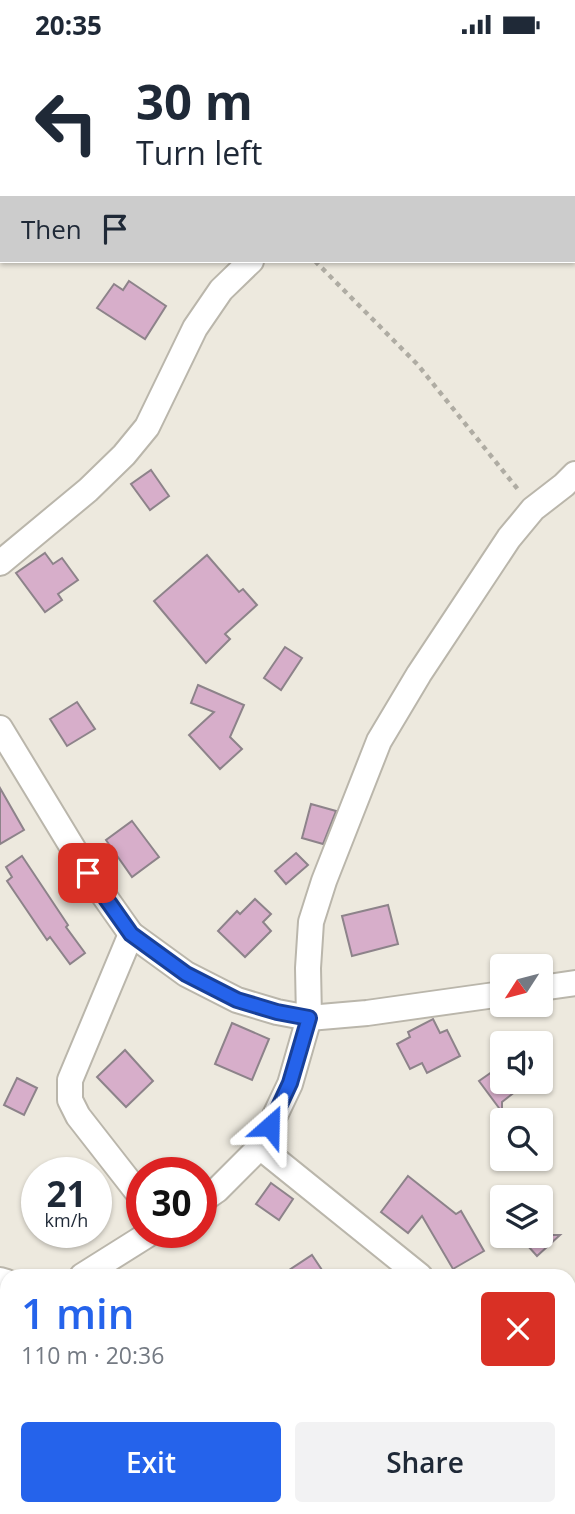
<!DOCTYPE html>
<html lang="en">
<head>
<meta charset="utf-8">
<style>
	body { margin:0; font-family:"Open Sans",sans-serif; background:#f2f2f3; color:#1f2937; height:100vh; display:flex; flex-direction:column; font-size:26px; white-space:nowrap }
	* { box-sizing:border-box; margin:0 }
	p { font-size:23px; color:#747a83 }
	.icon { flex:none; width:38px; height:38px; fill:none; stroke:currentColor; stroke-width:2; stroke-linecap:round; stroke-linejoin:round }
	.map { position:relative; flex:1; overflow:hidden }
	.panel { position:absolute; left:0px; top:1220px; width:576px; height:247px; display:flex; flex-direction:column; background:#fff; border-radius:21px 21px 0 0; box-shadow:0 2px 5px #0004 }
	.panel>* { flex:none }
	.top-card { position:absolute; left:0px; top:0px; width:576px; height:214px; box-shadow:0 2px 5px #0004; background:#fff; color:#1f2937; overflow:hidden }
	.needle { width:46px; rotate:234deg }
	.fabs { position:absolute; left:490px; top:905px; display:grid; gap:14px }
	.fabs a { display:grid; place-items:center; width:63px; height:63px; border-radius:7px; background:#fff; box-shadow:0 2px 5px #0004; font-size:35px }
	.speed { position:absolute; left:21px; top:1108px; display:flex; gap:14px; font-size:35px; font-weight:700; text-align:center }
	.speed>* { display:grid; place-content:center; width:91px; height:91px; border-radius:50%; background:#fff; box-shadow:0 2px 5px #0004; line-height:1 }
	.speed small { font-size:18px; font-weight:400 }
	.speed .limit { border:10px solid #d22; background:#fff; color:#111 }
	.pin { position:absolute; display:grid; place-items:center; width:60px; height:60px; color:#fff; margin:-30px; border-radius:14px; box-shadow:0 4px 10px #0006 }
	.me { position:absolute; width:77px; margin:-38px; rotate:25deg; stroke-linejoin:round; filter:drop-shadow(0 0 5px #0008) }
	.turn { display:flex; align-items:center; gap:24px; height:147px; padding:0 21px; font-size:32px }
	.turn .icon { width:91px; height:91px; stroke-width:2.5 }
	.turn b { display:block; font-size:49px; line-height:60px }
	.then { display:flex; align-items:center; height:66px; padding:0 21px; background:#0003; gap:14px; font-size:26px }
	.round { display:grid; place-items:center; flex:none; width:74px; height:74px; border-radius:7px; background:#f2f2f3 }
	.head { display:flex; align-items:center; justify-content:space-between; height:119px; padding:0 21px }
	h1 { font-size:42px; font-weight:600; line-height:52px; color:#2563eb }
	.primary-button { display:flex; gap:14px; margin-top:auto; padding:14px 21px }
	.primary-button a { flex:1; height:80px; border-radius:7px; background:#2563eb; color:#fff; font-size:28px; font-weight:600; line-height:80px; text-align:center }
	.primary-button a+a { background:#f2f2f3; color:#1f2937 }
	.status { display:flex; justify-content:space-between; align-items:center; height:49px; padding:0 35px; background:#fff; direction:ltr }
	.status svg { height:19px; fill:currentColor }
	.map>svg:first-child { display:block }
	.building { fill:#d7aeca; stroke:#8d838a; stroke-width:2 }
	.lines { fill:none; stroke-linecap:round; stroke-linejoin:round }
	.street-casing { stroke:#bab6ab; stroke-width:28 }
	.path { stroke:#afaca3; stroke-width:4.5; stroke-dasharray:5 5; stroke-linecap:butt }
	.street { stroke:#fff; stroke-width:24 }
	.route-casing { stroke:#184099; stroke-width:18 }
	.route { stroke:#2563eb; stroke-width:12 }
</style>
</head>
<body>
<div class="status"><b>20:35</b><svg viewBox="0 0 49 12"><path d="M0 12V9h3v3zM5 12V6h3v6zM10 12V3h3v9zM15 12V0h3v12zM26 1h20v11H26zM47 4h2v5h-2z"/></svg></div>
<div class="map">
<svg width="575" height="1465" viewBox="0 0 575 1465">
	<rect width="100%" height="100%" fill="#ede9de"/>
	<!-- building -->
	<g class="building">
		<polygon points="129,232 166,257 145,290 97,259 114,235 123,241"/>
		<polygon points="151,421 169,447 150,461 131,435"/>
		<polygon points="45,504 53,515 62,509 78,531 58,545 62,551 45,563 16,524"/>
		<polygon points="207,506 239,543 243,540 257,556 225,585 230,590 206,614 154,552"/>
		<polygon points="285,598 302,609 281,641 264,629"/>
		<polygon points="198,636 244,656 230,688 242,700 220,720 189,686 214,663 191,654"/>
		<polygon points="77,653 95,680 67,697 50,670"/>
		<polygon points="0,739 24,781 0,795"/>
		<polygon points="311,755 336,762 323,795 302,789"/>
		<polygon points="132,772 159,808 132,828 106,791"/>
		<polygon points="296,804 308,816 286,835 275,822"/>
		<polygon points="22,807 68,876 66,878 85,904 70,915 50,888 47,891 7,832 12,828 6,818"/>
		<polygon points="255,850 271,865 263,873 271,882 245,908 218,882 237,862 240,865"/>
		<polygon points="388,856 398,895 352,907 342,867"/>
		<polygon points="433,970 440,984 447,981 460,1007 427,1024 422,1014 410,1020 397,995 410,988 408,983"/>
		<polygon points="232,974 269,990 252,1031 215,1015"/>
		<polygon points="125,1001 153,1032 126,1058 97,1028"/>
		<polygon points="502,1016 502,1032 529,1032 502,1053 502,1063 479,1032"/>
		<polygon points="17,1029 37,1039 24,1066 4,1056"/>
		<polygon points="408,1127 456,1165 461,1162 484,1202 453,1220 422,1167 408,1184 381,1163"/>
		<polygon points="271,1134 293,1150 279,1171 256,1155"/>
		<polygon points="518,1186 560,1186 537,1207"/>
		<polygon points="312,1206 326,1227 280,1227"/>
	</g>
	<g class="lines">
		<defs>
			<g id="street">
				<polyline points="523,0 524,2"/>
				<polyline points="463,2 465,0"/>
				<polyline points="574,88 575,90"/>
				<polyline points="0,514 88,441 124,406 147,378 195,279 221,241 251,212"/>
				<polyline points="0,679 88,824 131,885 186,925 237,951 277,963 309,969 367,964 502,945"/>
				<polyline points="131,885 70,1031 70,1051 78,1067 142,1149"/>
				<polyline points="541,939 575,934"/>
				<polyline points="260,1098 420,1227"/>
				<polyline points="201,1152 217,1141 260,1098 290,1035 309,969 308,919 311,873 324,832 379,692 419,625 509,489 533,460 564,436 575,425"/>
				<polyline points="82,1227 152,1183"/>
				<polyline points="0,1231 7,1233"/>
				<polyline points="0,1298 7,1290"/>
				<polyline points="569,1421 575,1431"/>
			</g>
		</defs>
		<!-- street casing -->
		<use href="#street" class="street-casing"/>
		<!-- path -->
		<g class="path">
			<polyline points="315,212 418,316 520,443"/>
			<polyline points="297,1460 299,1465"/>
		</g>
		<!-- street -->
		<use href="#street" class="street"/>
	</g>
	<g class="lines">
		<defs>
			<polyline id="route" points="88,824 131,885 186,925 237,951 277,963 309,969 290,1034 270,1077"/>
		</defs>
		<!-- route casing -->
		<use href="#route" class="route-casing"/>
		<!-- route -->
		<use href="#route" class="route"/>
	</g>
</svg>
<div class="fabs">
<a><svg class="needle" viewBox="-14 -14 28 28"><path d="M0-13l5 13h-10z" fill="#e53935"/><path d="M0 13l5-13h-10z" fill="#747a83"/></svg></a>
<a><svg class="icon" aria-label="sound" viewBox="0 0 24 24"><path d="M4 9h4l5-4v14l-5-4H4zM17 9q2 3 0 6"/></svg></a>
<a><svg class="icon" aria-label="search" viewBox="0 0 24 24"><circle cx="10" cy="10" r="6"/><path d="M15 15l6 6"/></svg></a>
<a><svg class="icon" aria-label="layers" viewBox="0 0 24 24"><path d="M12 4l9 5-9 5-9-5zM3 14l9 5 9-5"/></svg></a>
</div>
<div class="speed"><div>21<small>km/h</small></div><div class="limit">30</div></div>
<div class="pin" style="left:88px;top:824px;background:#d93025"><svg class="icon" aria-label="arrive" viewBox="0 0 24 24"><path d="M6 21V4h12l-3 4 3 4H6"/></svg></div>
<svg class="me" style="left:270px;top:1077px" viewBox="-20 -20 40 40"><path d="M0-17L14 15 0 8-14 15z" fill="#2563eb" stroke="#fff" stroke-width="4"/></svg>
<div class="top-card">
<div class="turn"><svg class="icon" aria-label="left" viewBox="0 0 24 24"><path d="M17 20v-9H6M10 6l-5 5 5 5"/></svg><div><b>30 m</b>Turn left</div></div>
<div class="then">Then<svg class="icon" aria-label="arrive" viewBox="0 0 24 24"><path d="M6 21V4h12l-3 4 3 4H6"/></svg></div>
</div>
<section class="panel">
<div class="head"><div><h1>1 min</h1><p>110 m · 20:36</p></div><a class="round" style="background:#d93025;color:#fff"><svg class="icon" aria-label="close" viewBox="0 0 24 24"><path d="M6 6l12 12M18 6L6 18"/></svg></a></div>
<div class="primary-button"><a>Exit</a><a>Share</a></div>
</section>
</div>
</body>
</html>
